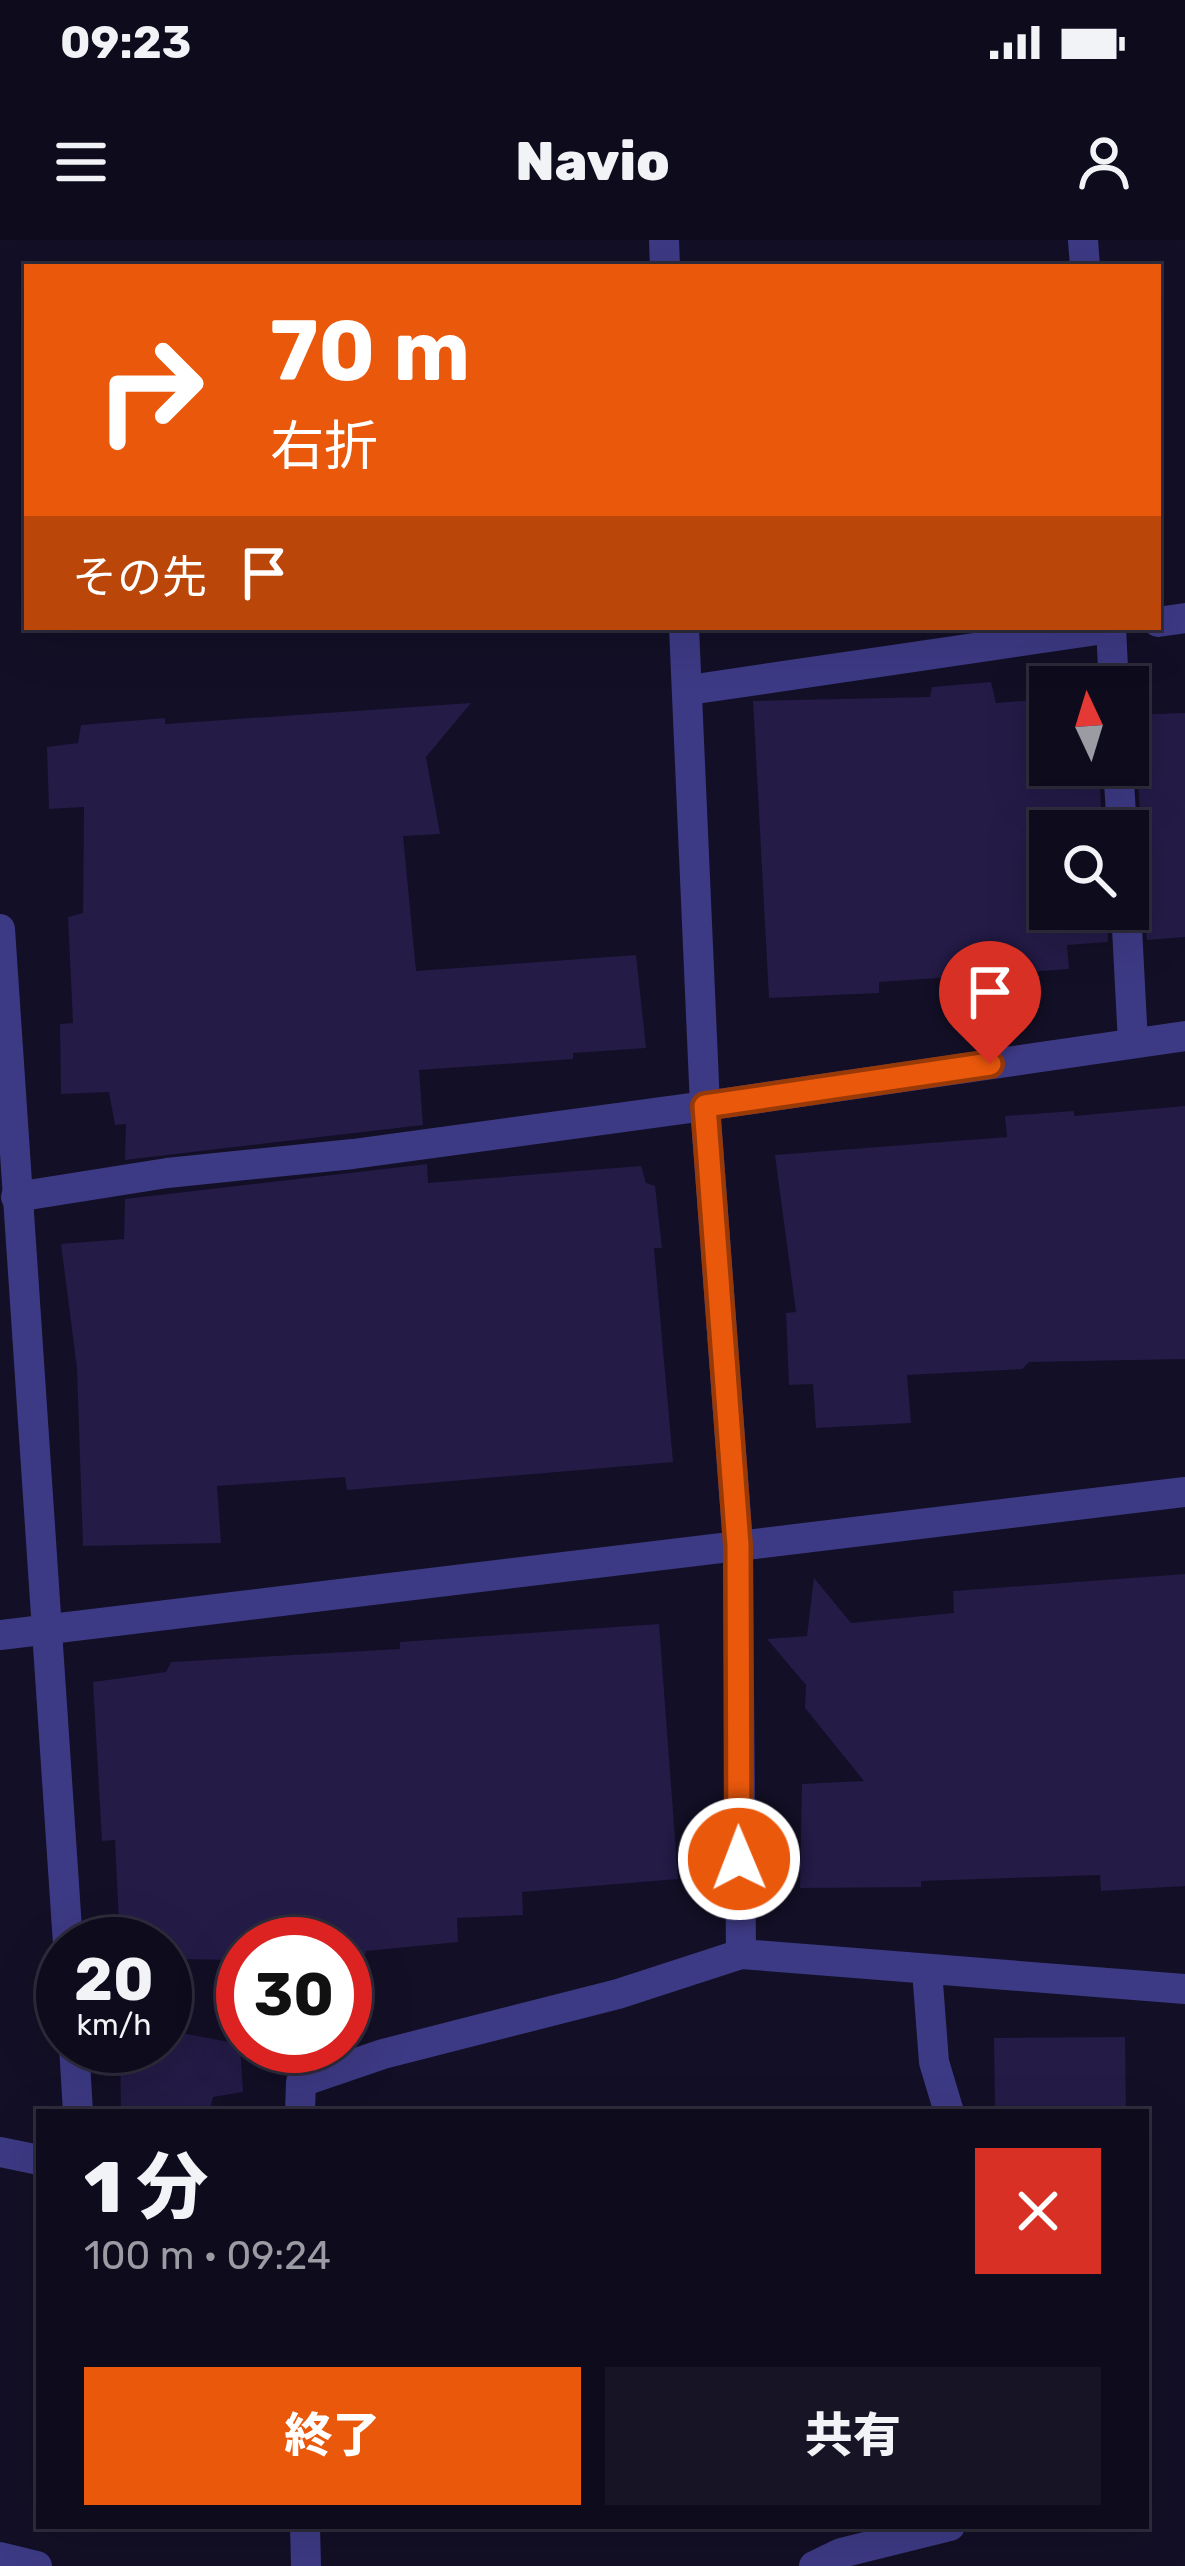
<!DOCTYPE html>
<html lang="ja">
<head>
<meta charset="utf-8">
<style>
	body { margin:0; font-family:Rubik,"Noto Sans JP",sans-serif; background:#171425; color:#f1f3f6; height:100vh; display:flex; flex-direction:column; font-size:45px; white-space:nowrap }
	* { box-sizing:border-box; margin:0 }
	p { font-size:39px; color:#9b9ba3 }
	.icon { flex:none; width:66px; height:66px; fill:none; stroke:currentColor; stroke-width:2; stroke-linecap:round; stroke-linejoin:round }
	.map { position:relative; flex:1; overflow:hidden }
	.drawer { position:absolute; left:36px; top:1869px; width:1113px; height:420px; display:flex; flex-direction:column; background:#0e0b1c; border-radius:0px; box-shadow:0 12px 48px #0002,0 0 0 3px #2e2b3b }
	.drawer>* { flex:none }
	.hud { position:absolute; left:24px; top:24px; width:1137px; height:366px; border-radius:0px; box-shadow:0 12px 48px #0002,0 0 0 3px #2e2b3b; background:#ea580c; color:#fff; overflow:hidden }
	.needle { width:78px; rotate:356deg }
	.tools { position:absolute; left:1029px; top:426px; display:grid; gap:24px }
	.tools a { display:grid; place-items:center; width:120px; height:120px; border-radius:0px; background:#0e0b1c; box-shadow:0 12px 48px #0002,0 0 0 3px #2e2b3b; font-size:60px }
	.speed { position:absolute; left:36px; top:1677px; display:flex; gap:24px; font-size:60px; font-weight:700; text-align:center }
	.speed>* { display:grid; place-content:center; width:156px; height:156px; border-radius:50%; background:#0e0b1c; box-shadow:0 12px 48px #0002,0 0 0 3px #2e2b3b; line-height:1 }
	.speed small { font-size:30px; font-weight:400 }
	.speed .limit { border:18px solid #d22; background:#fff; color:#111 }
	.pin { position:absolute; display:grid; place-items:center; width:102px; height:102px; color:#fff; margin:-123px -51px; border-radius:50% 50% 50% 0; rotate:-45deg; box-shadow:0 0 12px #0007 }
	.pin .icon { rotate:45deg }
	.me { position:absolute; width:132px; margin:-66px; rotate:359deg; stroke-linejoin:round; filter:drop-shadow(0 0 9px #0008) }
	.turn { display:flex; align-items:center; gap:42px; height:252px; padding:0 48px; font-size:54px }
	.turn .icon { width:156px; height:156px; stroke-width:2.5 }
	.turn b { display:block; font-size:84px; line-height:102px }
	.then { display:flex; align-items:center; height:114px; padding:0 48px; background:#0003; gap:24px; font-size:45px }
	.round { display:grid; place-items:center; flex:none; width:126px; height:126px; border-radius:0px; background:#171425 }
	.head { display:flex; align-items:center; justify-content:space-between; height:204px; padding:0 48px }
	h1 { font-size:72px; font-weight:800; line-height:90px }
	.cta { display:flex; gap:24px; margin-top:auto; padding:24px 48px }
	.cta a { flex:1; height:138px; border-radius:0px; background:#ea580c; color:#fff; font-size:48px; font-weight:800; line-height:138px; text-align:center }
	.cta a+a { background:#171425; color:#f1f3f6 }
	.status { display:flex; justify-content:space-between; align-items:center; height:84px; padding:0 60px; background:#0e0b1c; direction:ltr }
	.status svg { height:33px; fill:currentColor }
	header { display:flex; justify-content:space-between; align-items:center; height:156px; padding:0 48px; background:#0e0b1c; font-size:54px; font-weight:800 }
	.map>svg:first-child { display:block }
	.building { fill:#241b47 }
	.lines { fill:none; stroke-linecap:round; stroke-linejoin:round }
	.minor { stroke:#3d3a85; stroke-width:30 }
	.route-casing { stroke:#983908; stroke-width:30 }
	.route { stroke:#ea580c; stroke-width:21 }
</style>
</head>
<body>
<div class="status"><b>09:23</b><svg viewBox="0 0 49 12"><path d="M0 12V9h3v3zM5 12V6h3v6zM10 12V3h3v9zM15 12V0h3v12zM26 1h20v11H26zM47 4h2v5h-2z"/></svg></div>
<header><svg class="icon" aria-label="menu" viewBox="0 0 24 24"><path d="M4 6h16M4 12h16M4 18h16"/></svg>Navio<svg class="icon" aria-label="person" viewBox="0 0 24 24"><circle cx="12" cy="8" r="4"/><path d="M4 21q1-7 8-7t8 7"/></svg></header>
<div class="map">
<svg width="1185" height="2326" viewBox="0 0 1185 2326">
	<rect width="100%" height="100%" fill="#130f26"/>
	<!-- building -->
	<g class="building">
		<polygon points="991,442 996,463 1034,460 1041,477 1050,477 1050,525 1099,525 1102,591 1050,591 1050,669 1107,669 1108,702 1067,705 1069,729 879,742 879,753 769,758 753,461 930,457 932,447"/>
		<polygon points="471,463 426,517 440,594 403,596 416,731 636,715 646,808 573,813 573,819 419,830 423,885 125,920 126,884 115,885 109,852 61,854 60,784 73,783 68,677 83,673 84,567 49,569 47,507 78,503 81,485 165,478 165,484"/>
		<polygon points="1185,473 1185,697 1147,700 1143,659 1128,650 1128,609 1139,601 1141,590 1137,524 1128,508 1128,475"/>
		<polygon points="1185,866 1185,1119 1029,1122 1022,1129 907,1135 911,1183 816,1188 813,1144 789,1145 786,1073 796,1072 775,915 1007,897 1005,876 1074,871 1074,876"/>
		<polygon points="427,924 428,943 641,926 646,943 655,946 662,1008 654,1008 673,1222 347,1250 345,1237 217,1246 221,1303 83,1306 77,1128 61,1004 124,999 125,959"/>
		<polygon points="1185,1334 1185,1646 1101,1651 1100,1635 921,1641 921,1647 800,1648 802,1544 864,1541 805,1468 806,1445 767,1399 807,1396 814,1338 851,1383 954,1373 953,1351"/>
		<polygon points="659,1384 678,1639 522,1652 523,1675 457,1678 458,1702 366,1711 363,1721 345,1721 345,1704 243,1704 243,1720 165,1719 165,1704 120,1704 115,1600 102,1601 93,1442 166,1432 171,1422 400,1409 400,1402"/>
		<polygon points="165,1790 240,1804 243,1852 213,1857 210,1869 121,1872 120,1806 165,1806"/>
		<polygon points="1125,1797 1126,1872 995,1872 994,1798"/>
	</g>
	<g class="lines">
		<!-- minor -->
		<g class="minor">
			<polyline points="664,0 665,27"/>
			<polyline points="1083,0 1085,27"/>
			<polyline points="1158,382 1185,378"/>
			<polyline points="689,450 1111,388 1114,447"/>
			<polyline points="1118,525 1122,591"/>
			<polyline points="1126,669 1133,803"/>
			<polyline points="0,689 68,1704"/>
			<polyline points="16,957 167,933 353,914 705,866 1185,796"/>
			<polyline points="0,1395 1185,1252"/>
			<polyline points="741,1714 1185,1749"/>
			<polyline points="927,1730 934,1822 949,1872"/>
			<polyline points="74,1806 78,1872"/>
			<polyline points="300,1872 301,1842 383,1814 618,1754 741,1714 738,1305 705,866 684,387"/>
			<polyline points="0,1912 39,1920"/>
			<polyline points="305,2286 306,2326"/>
			<polyline points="0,2317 37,2326"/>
			<polyline points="814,2326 841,2313 950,2286"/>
		</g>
	</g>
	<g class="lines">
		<defs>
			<polyline id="route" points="739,1619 738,1305 705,866 990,824"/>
		</defs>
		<!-- route casing -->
		<use href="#route" class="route-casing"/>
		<!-- route -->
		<use href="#route" class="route"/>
	</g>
</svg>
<div class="tools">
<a><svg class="needle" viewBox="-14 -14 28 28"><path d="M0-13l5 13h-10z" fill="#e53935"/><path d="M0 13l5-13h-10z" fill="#9b9ba3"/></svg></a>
<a><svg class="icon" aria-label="search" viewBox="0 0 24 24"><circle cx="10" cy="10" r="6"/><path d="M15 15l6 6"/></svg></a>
</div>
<div class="speed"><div>20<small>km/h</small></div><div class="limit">30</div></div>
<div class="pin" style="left:990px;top:824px;background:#d93025"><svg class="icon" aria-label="arrive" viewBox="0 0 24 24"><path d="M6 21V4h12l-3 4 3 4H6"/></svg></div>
<svg class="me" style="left:739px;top:1619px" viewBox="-20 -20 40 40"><circle r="17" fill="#ea580c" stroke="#fff" stroke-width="3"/><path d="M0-11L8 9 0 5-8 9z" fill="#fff"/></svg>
<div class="hud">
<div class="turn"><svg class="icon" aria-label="right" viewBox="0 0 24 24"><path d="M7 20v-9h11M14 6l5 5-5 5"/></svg><div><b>70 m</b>右折</div></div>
<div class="then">その先<svg class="icon" aria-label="arrive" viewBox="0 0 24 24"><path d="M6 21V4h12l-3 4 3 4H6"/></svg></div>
</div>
<section class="drawer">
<div class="head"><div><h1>1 分</h1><p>100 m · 09:24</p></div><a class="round" style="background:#d93025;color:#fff"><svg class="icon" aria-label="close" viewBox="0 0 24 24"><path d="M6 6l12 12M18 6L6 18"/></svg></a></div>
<div class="cta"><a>終了</a><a>共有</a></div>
</section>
</div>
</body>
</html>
